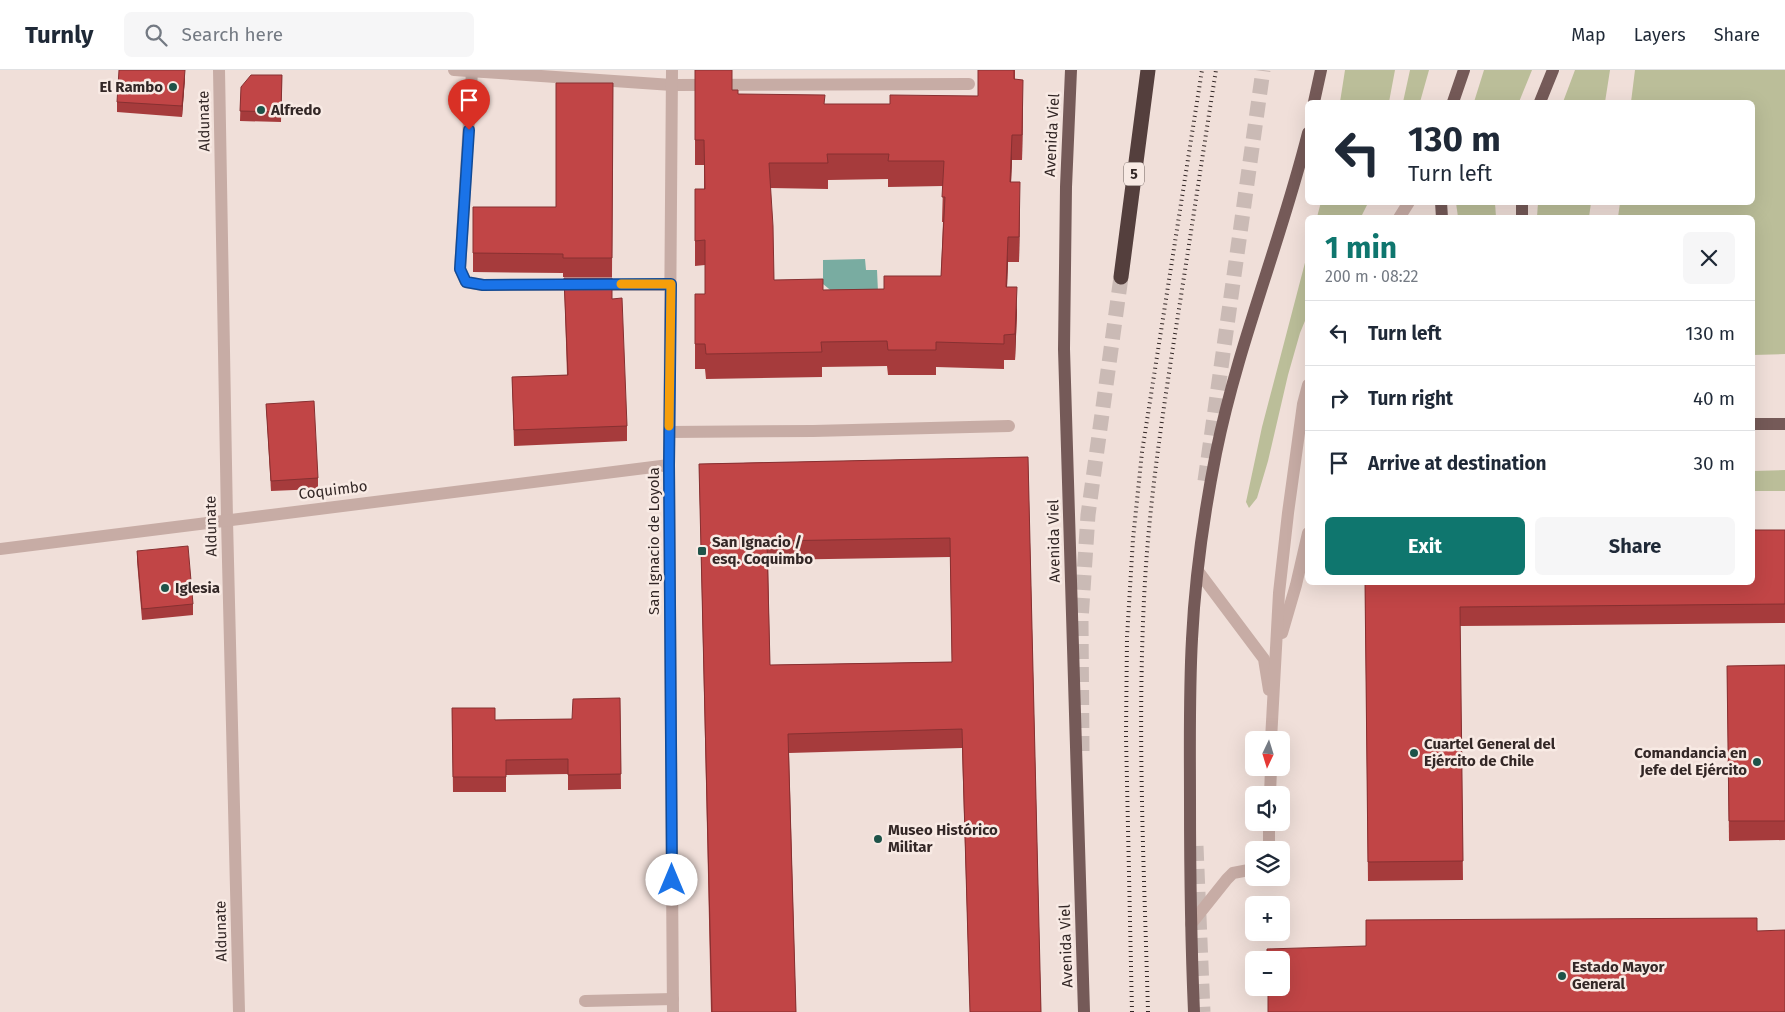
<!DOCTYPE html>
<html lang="en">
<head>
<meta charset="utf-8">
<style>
	body { margin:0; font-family:"Fira Sans",sans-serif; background:#f6f6f7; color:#1f2937; height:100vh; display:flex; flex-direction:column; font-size:19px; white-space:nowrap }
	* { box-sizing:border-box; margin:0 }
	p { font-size:16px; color:#747a83 }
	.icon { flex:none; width:28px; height:28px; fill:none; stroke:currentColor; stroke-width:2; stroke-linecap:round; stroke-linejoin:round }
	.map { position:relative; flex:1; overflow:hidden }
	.panel { position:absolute; left:1305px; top:145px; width:450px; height:370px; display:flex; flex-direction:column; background:#fff; border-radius:8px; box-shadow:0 5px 20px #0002 }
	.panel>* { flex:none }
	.guide { position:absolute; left:1305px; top:30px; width:450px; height:105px; border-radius:8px; box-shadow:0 5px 20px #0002; background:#fff; color:#1f2937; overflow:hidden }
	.needle { width:32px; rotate:184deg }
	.fabs { position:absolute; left:1245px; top:661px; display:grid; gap:10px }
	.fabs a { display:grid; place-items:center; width:45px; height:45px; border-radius:8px; background:#fff; box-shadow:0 5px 20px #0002; font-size:25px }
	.pin { position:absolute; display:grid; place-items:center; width:42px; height:42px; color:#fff; margin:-51px -21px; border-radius:50% 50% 50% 0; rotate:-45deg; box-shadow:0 0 5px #0007 }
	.pin .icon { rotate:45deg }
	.me { position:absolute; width:55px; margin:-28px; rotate:0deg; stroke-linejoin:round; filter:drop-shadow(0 0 4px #0008) }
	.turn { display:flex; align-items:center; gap:18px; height:105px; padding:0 20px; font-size:22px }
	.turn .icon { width:65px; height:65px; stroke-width:2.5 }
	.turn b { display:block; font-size:35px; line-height:42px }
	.round { display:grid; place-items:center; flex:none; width:52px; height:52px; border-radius:8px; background:#f6f6f7 }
	.summary { display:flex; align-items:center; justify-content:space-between; height:85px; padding:0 20px }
	h1 { font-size:30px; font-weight:700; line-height:38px; color:#0f766e }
	.button { display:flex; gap:10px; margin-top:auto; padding:10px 20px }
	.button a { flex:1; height:58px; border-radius:8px; background:#0f766e; color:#fff; font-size:20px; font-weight:700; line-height:58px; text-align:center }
	.button a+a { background:#f6f6f7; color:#1f2937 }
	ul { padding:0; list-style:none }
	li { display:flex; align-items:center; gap:15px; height:65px; padding:0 20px; border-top:1px solid #e0e1e3 }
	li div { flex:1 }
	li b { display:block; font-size:19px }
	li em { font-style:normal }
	header { display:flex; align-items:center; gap:30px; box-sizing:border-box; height:70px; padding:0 25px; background:#fff; border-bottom:1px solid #e0e1e3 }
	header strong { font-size:24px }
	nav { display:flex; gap:28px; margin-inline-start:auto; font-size:18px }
	.search { width:350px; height:45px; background:#f6f6f7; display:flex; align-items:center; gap:12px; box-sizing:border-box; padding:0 18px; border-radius:8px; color:#747a83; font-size:19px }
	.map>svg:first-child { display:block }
	.green { fill:#bbbe99 }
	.water { fill:#79aca1 }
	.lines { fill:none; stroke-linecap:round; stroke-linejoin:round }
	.highway-tunnel { stroke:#cabab5; stroke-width:15; stroke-dasharray:15 8; stroke-linecap:butt }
	.minor { stroke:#c7aca5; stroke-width:12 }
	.major { stroke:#755a58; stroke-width:12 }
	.highway { stroke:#543f3d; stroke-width:15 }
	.rail { stroke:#332726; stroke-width:4; stroke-dasharray:1 4; stroke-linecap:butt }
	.wall { fill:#a63b3c; fill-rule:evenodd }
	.shaded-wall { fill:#873031 }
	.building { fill:#c14546; stroke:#873031; fill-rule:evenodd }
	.route-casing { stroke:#114b97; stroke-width:12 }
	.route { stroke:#1a73e8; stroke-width:9 }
	.slow { stroke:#f59e0b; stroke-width:9 }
	.poi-dot { fill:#1e5349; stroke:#f8eae4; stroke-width:2 }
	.labels { text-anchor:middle; stroke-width:5; stroke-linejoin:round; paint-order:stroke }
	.shield { fill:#f8eae4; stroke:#6e625f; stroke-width:1 }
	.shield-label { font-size:14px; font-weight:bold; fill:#332726 }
	.poi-label { font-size:15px; font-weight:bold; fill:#332726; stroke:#f8eae4; text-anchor:start }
	.street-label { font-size:15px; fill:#332726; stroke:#f8eae4 }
</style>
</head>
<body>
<header>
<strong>Turnly</strong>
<div class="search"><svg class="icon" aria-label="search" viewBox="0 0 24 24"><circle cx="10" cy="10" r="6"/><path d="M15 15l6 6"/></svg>Search here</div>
<nav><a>Map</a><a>Layers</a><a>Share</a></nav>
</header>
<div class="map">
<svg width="1785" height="942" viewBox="0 0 1785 942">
	<rect width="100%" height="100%" fill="#f0dfd9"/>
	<!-- green -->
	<g class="green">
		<polygon points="1345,0 1395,0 1389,32 1340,32"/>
		<polygon points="1410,0 1429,0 1420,32 1403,32"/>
		<polygon points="1484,0 1532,0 1519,32 1474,32"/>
		<polygon points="1575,0 1610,0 1605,32 1563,32"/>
		<polygon points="1635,0 1785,0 1785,284 1753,285 1752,148 1618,147 1620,133 1752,132 1752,32 1631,32"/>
		<polygon points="1321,132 1368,132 1368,133 1361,147 1317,147"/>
		<polygon points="1456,133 1495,133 1496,147 1458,147"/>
		<polygon points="1538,133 1591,133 1589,147 1537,147"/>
		<polygon points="1307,185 1307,246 1300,263 1288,305 1268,391 1257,428 1249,438 1246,432 1262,357"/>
		<polygon points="1785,400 1785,421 1753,421 1753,401"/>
	</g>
	<!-- water -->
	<polygon class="water" points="865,189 866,200 877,200 878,222 834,223 823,214 823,190"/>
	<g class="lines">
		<!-- highway-tunnel -->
		<g class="highway-tunnel">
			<polyline points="1205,411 1263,0"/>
			<polyline points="1082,681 1081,550 1088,445 1121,207"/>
			<polyline points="1196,776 1203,942"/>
		</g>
		<!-- minor -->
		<g class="minor">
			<polyline points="219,0 227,450 239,942"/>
			<polyline points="454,0 672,15 969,14"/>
			<polyline points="672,0 669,395 673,942"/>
			<polyline points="472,1 460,199 466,212 483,215 671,215"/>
			<polyline points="1399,148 1409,132"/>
			<polyline points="669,362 813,361 1009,356"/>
			<polyline points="0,479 669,395"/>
			<polyline points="1198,501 1264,589 1269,620"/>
			<polyline points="1282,563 1296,515 1308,463"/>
			<polyline points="1271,670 1279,523 1288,443 1303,334 1308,315"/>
			<polyline points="1270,725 1271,698"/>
			<polyline points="1269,780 1269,752"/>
			<polyline points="1191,854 1227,809 1233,803 1254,799"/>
			<polyline points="585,931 673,929"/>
		</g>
		<!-- major -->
		<g class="major">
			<polyline points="1071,0 1066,117 1064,279 1084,942"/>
			<polyline points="1314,32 1321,0"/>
			<polyline points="1453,32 1464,0"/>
			<polyline points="1540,32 1553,0"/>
			<polyline points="1441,132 1442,148"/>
			<polyline points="1522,148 1522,132"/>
			<polyline points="1752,354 1785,354"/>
			<path d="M1194 942C1191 872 1190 801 1190 731 1190 677 1189 623 1192 569 1195 507 1204 444 1216 383 1238 274 1281 171 1308 63"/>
		</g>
		<!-- highway -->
		<polyline class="highway" points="1121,207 1148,0"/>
		<!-- rail -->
		<g class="rail">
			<polyline points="1132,942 1126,666 1127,567 1133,469 1142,382 1202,0"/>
			<path d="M1148 942C1144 793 1136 644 1146 495 1152 411 1165 328 1178 245 1191 163 1203 82 1216 0"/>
		</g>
	</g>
	<!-- wall -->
	<g class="wall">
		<path d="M695 0 732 20 738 24 825 34H890L978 26V0H1015V9L1023 35 1022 90H1012L1011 112 1020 138 1019 192H1008L1007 217 1017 242 1015 290H1004V299L936 297V305H888L887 296 822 297V307L706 309 705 299H695V224H705V195L695 196V119H704V95H695ZM888 109V117L943 116 942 152H943L941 206 884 219 823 220 774 210 770 118 828 119V110Z"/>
		<polygon points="282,5 281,52 240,51 241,17"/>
		<polygon points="185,8 182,47 117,42 117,32"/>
		<polygon points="613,13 612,207 563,207 563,203 473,202 473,137 556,137"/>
		<polygon points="564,208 612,229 627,356 627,371 514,376 512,307 567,305"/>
		<polygon points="266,334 318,408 318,419 271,421"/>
		<path d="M1028 387 1041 942H970L962 678 789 683 796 942H711L699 394ZM950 487 952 592 770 595 768 490Z"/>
		<polygon points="1785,460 1785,553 1460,556 1463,810 1368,811 1365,512"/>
		<polygon points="137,481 193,534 193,545 142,550 137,491"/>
		<polygon points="1785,595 1785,770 1729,771 1727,596"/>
		<polygon points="620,628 621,719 568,720 568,704 506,705 506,722 453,722 452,638 495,650 572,649"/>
	</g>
	<!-- shaded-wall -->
	<g class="shaded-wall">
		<polygon points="185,0 185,8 182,47 182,36"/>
		<polygon points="1023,10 1023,35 1022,90 1022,65"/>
		<polygon points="1012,65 1012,90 1010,137 1010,112"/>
		<polygon points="1020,112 1020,138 1019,192 1019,167"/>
		<polygon points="1008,167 1008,192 1006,242 1006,217"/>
		<polygon points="1017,217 1017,242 1015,290 1015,264"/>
	</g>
	<!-- building -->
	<g class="building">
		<polygon points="119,0 185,0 182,36 117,32"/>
		<path d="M695 0H732V20H738V24L825 25 824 34H890V25L978 26V0H1014V9L1023 10 1022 65H1012L1010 112H1020L1019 167H1008L1006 217H1017L1015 264 1004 265V274L936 272V280H888L887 271 821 272 822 282 706 284 705 274H695V224H705V170L695 171V119H705L704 70H695ZM827 84H889L888 91H944L942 127H945L941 206H884V219L823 220V209L774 210 773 156 769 93H828Z"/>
		<polygon points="251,5 282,5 281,42 240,41 241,17"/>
		<polygon points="556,13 613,13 612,188 563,188 563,184 473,183 473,137 556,137"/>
		<polygon points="564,208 612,208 612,229 622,228 627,356 514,360 512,307 568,305"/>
		<polygon points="314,331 318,408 271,411 266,334"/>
		<path d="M1028 387 1041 942H970L962 659 788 664 796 942H712L699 394ZM950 468 952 592 770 595 767 471Z"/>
		<polygon points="1752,460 1785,460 1785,534 1460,537 1463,791 1368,792 1365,512 1752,512"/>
		<polygon points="188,476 193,534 142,539 137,481"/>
		<polygon points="1785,595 1785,751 1729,751 1727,596"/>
		<polygon points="620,628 621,704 568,705 568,689 506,690 506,707 453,707 452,638 495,638 495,650 572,649 573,629"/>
		<polygon points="1757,848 1757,861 1785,860 1785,942 1268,942 1268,918 1281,918 1281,890 1267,890 1267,879 1366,876 1366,850"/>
	</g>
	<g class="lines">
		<defs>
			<polyline id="route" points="469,60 460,199 466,212 483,215 671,214 669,395 672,810"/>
		</defs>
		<!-- route casing -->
		<use href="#route" class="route-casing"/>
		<!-- route -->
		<use href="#route" class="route"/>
		<!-- slow -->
		<polyline class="slow" points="621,214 671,214 669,356"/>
	</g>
	<!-- markers -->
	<g class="poi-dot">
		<circle cx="173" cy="17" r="5"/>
		<circle cx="261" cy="40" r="5"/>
		<rect x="697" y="476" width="10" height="10" rx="2.5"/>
		<circle cx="165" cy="518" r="5"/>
		<circle cx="1414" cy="683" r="5"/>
		<circle cx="1757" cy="692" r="5"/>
		<circle cx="878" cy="769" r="5"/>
		<circle cx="1562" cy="906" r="5"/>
	</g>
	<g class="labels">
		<!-- shield labels -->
		<rect class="shield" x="1124" y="92.5" width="20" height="23" rx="4"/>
		<g class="shield-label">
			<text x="1134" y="109">5</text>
		</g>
		<!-- poi labels -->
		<g class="poi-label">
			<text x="163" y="22" text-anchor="end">El Rambo</text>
			<text x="271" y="45">Alfredo</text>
			<text x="712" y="477">San Ignacio /<tspan x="712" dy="17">esq. Coquimbo</tspan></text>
			<text x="175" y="523">Iglesia</text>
			<text x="1424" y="679">Cuartel General del<tspan x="1424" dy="17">Ejército de Chile</tspan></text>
			<text x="1747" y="688" text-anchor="end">Comandancia en<tspan x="1747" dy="17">Jefe del Ejército</tspan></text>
			<text x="888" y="765">Museo Histórico<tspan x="888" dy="17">Militar</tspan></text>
			<text x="1572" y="902">Estado Mayor<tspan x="1572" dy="17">General</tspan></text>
		</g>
		<!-- street labels -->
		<g class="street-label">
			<text transform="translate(204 51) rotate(-91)" y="5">Aldunate</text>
			<text transform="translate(1052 65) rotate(-87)" y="5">Avenida Viel</text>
			<text transform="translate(333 420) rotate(-7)" y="5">Coquimbo</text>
			<text transform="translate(211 456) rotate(-91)" y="5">Aldunate</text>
			<text transform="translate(654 471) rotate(-90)" y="5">San Ignacio de Loyola</text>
			<text transform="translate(1054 471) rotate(-91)" y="5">Avenida Viel</text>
			<text transform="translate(221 861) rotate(-91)" y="5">Aldunate</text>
			<text transform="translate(1066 876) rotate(-92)" y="5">Avenida Viel</text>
		</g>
	</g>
</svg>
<div class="fabs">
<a><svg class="needle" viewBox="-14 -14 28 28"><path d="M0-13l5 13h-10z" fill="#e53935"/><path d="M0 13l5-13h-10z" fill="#747a83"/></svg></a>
<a><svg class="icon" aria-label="sound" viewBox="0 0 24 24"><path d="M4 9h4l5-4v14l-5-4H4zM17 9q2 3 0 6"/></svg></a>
<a><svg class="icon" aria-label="layers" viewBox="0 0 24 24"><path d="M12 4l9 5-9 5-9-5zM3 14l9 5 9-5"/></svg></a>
<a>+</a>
<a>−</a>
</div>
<div class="pin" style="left:469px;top:60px;background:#d93025"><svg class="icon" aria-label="arrive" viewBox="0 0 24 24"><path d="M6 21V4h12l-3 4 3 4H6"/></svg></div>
<svg class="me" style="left:672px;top:810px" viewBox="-20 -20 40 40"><circle r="19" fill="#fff"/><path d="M0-13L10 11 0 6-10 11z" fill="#1a73e8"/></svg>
<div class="guide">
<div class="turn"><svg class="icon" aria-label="left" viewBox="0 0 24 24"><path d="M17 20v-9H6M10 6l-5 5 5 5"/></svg><div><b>130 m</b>Turn left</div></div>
</div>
<section class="panel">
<div class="summary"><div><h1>1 min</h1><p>200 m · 08:22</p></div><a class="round"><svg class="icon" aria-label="close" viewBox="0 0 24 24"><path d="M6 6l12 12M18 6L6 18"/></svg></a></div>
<ul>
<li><svg class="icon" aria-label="left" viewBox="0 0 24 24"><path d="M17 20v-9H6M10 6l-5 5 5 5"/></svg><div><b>Turn left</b></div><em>130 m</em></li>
<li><svg class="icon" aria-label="right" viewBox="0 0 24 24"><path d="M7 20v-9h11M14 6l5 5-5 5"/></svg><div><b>Turn right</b></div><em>40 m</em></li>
<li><svg class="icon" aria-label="arrive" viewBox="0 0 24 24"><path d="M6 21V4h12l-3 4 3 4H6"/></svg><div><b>Arrive at destination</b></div><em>30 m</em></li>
</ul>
<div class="button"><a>Exit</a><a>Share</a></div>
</section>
</div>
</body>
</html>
